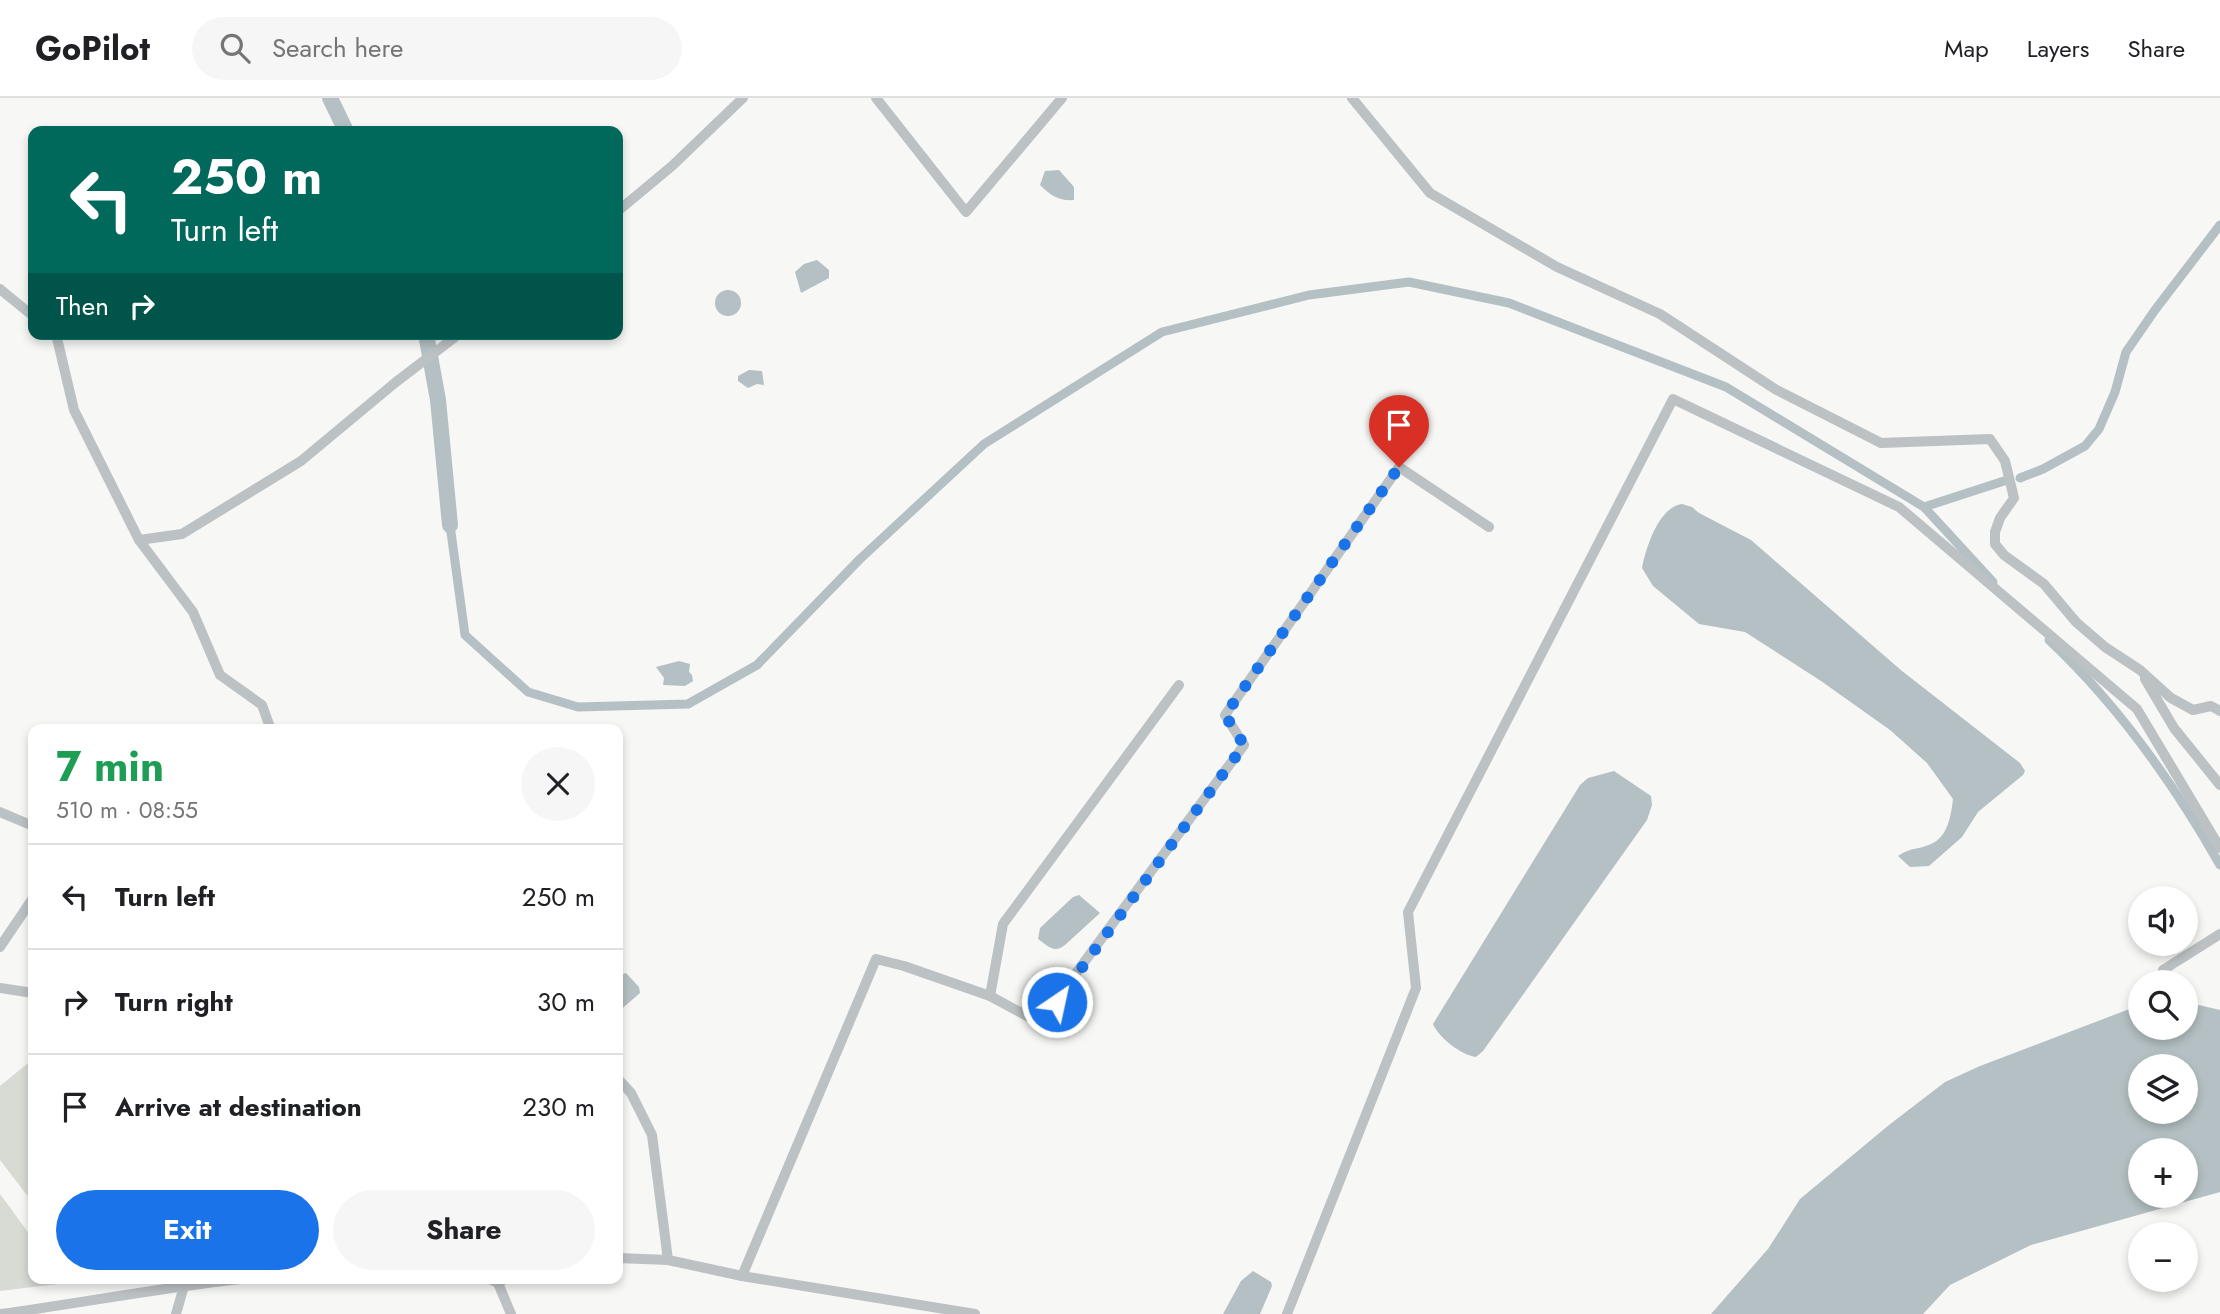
<!DOCTYPE html>
<html lang="en">
<head>
<meta charset="utf-8">
<style>
	body { margin:0; font-family:Jost,sans-serif; background:#f6f6f6; color:#202124; height:100vh; display:flex; flex-direction:column; font-size:26px; white-space:nowrap }
	* { box-sizing:border-box; margin:0 }
	p { font-size:23px; color:#757577 }
	.icon { flex:none; width:38px; height:38px; fill:none; stroke:currentColor; stroke-width:2; stroke-linecap:round; stroke-linejoin:round }
	.map { position:relative; flex:1; overflow:hidden }
	.panel { position:absolute; left:28px; top:626px; width:595px; height:560px; display:flex; flex-direction:column; background:#fff; border-radius:14px; box-shadow:0 4px 10px #0003 }
	.panel>* { flex:none }
	.hud { position:absolute; left:28px; top:28px; width:595px; height:214px; border-radius:14px; box-shadow:0 4px 10px #0003; background:#00695c; color:#fff; overflow:hidden }
	.fabs { position:absolute; left:2128px; top:788px; display:grid; gap:14px }
	.fabs a { display:grid; place-items:center; width:70px; height:70px; border-radius:50%; background:#fff; box-shadow:0 4px 10px #0003; font-size:35px }
	.pin { position:absolute; display:grid; place-items:center; width:60px; height:60px; color:#fff; margin:-72px -30px; border-radius:50% 50% 50% 0; rotate:-45deg; box-shadow:0 0 7px #0007 }
	.pin .icon { rotate:45deg }
	.me { position:absolute; width:77px; margin:-38px; rotate:34deg; stroke-linejoin:round; filter:drop-shadow(0 0 5px #0008) }
	.turn { display:flex; align-items:center; gap:24px; height:147px; padding:0 28px; font-size:32px }
	.turn .icon { width:91px; height:91px; stroke-width:2.5 }
	.turn b { display:block; font-size:49px; line-height:60px }
	.then { display:flex; align-items:center; height:66px; padding:0 28px; background:#0003; gap:14px; font-size:26px }
	.round { display:grid; place-items:center; flex:none; width:74px; height:74px; border-radius:37px; background:#f6f6f6 }
	.headline { display:flex; align-items:center; justify-content:space-between; height:119px; padding:0 28px }
	h1 { font-size:42px; font-weight:700; line-height:52px; color:#1e9e55 }
	.primary-button { display:flex; gap:14px; margin-top:auto; padding:14px 28px }
	.primary-button a { flex:1; height:80px; border-radius:42px; background:#1a73e8; color:#fff; font-size:28px; font-weight:700; line-height:80px; text-align:center }
	.primary-button a+a { background:#f6f6f6; color:#202124 }
	ul { padding:0; list-style:none }
	li { display:flex; align-items:center; gap:21px; height:105px; padding:0 28px; border-top:2px solid #e0e0e0 }
	li div { flex:1 }
	li b { display:block; font-size:26px }
	li em { font-style:normal }
	header { display:flex; align-items:center; gap:42px; box-sizing:border-box; height:98px; padding:0 35px; background:#fff; border-bottom:2px solid #e0e0e0 }
	header strong { font-size:33px }
	nav { display:flex; gap:38px; margin-inline-start:auto; font-size:24px }
	.search { width:490px; height:63px; background:#f6f6f6; display:flex; align-items:center; gap:18px; box-sizing:border-box; padding:0 24px; border-radius:38px; color:#757577; font-size:26px }
	.map>svg:first-child { display:block }
	.green { fill:#d7dbd4 }
	.water { fill:#b4c0c3; fill-rule:evenodd }
	.lines { fill:none; stroke-linecap:round; stroke-linejoin:round }
	.canal { stroke:#b4c0c3; stroke-width:9 }
	.river { stroke:#b4c0c3; stroke-width:16 }
	.minor { stroke:#bcc1c4; stroke-width:10 }
	.route { stroke:#1a73e8; stroke-width:12; stroke-dasharray:0 21.6 }
</style>
</head>
<body>
<header>
<strong>GoPilot</strong>
<div class="search"><svg class="icon" aria-label="search" viewBox="0 0 24 24"><circle cx="10" cy="10" r="6"/><path d="M15 15l6 6"/></svg>Search here</div>
<nav><a>Map</a><a>Layers</a><a>Share</a></nav>
</header>
<div class="map">
<svg width="2220" height="1216" viewBox="0 0 2220 1216">
	<rect width="100%" height="100%" fill="#f7f7f5"/>
	<!-- green -->
	<g class="green">
		<polygon points="33,961 33,1105 0,1062 0,988"/>
		<polygon points="0,1096 33,1141 33,1181 64,1181 66,1185 0,1193"/>
	</g>
	<!-- water -->
	<g class="water">
		<path d="M1059 72 1074 89V102C1059 103 1051 98 1040 87L1045 73Z"/>
		<polygon points="817,162 829,172 829,180 801,195 795,174 804,166"/>
		<circle cx="728" cy="205" r="13"/>
		<polygon points="749,272 762,273 764,287 757,286 748,290 738,283 738,278"/>
		<path d="M1682 406 1692 409 1699 415 1751 442 1902 573 2020 665 2025 673 2023 677 1978 714 1962 739 1929 768 1910 769 1898 758C1911 749 1918 752 1931 746 1948 739 1951 717 1953 701L1927 665 1890 632 1821 583 1745 534 1699 526 1653 488 1642 470C1646 449 1659 409 1682 406Z"/>
		<polygon points="679,563 690,566 689,574 692,577 693,583 685,588 663,587 664,580 656,569"/>
		<path d="M1614 673 1651 698 1652 707 1647 722 1483 953 1476 959C1461 957 1439 940 1433 926L1580 687 1588 680Z"/>
		<path d="M1079 797 1100 815 1065 847C1054 856 1048 848 1038 841L1040 830 1073 799Z"/>
		<polygon points="626,875 639,889 640,895 618,914 618,878"/>
		<path d="M2186 904 2220 912V1094L2031 1147 1950 1187 1923 1216H1711L1768 1151 1800 1101 1889 1027 1945 984 1980 968 2140 907V929H2186ZM2140 968H2186V1013H2140ZM2140 1052H2186V1097H2140Z"/>
		<polygon points="1253,1173 1271,1184 1272,1188 1260,1216 1223,1216 1241,1183"/>
	</g>
	<g class="lines">
		<!-- canal -->
		<g class="canal">
			<polyline points="2020,380 2043,371 2085,348 2099,331 2115,294 2126,254 2155,212 2220,127"/>
			<polyline points="1924,409 2004,383"/>
			<polyline points="450,427 465,537 528,594 578,609 688,606 757,567 860,461 984,346 1162,234 1309,197 1409,184 1509,205 1726,289 1924,409 1993,484"/>
			<path d="M2049 542C2118 607 2173 684 2220 767"/>
		</g>
		<!-- river -->
		<g class="river">
			<polyline points="330,0 346,33"/>
			<polyline points="426,236 438,302 450,427"/>
		</g>
		<!-- minor -->
		<g class="minor">
			<polyline points="876,0 966,114 1062,0"/>
			<polyline points="1352,0 1430,95 1557,169 1660,216 1775,291 1881,345 1990,341 2005,363 2014,400 2000,420 1995,434 1995,446 2004,457 2044,486 2076,524 2105,549 2140,572 2171,600 2193,612 2211,608 2220,613"/>
			<polyline points="618,113 672,68 743,0"/>
			<polyline points="0,191 33,218"/>
			<polyline points="56,236 74,312 139,442 182,436 301,363 396,284 459,236"/>
			<polyline points="139,442 193,514 220,577 262,607 271,632"/>
			<polyline points="2145,581 2174,630 2220,687"/>
			<polyline points="0,714 33,728"/>
			<polyline points="0,849 33,800"/>
			<polyline points="2163,872 2220,836"/>
			<polyline points="0,890 33,895"/>
			<polyline points="990,898 1003,826 1179,587"/>
			<polyline points="618,981 631,995 652,1037 668,1162"/>
			<polyline points="618,1160 668,1162 742,1178 975,1216"/>
			<polyline points="742,1178 876,861 904,868 990,898 1042,926 1071,882 1244,647 1225,617 1399,369 1489,429"/>
			<polyline points="490,1181 498,1185 505,1181"/>
			<polyline points="498,1185 511,1216"/>
			<path d="M1 1216C81 1205 160 1190 240 1181"/>
			<polyline points="176,1216 184,1188 183,1183"/>
			<polyline points="1287,1216 1416,890 1408,814 1673,301 1899,409 2137,611 2220,750"/>
		</g>
	</g>
	<g class="lines">
		<!-- route -->
		<polyline class="route" points="1057,904 1244,647 1225,617 1399,369"/>
	</g>
</svg>
<div class="fabs">
<a><svg class="icon" aria-label="sound" viewBox="0 0 24 24"><path d="M4 9h4l5-4v14l-5-4H4zM17 9q2 3 0 6"/></svg></a>
<a><svg class="icon" aria-label="search" viewBox="0 0 24 24"><circle cx="10" cy="10" r="6"/><path d="M15 15l6 6"/></svg></a>
<a><svg class="icon" aria-label="layers" viewBox="0 0 24 24"><path d="M12 4l9 5-9 5-9-5zM3 14l9 5 9-5"/></svg></a>
<a>+</a>
<a>−</a>
</div>
<div class="pin" style="left:1399px;top:369px;background:#d93025"><svg class="icon" aria-label="arrive" viewBox="0 0 24 24"><path d="M6 21V4h12l-3 4 3 4H6"/></svg></div>
<svg class="me" style="left:1057px;top:904px" viewBox="-20 -20 40 40"><circle r="17" fill="#1a73e8" stroke="#fff" stroke-width="3"/><path d="M0-11L8 9 0 5-8 9z" fill="#fff"/></svg>
<div class="hud">
<div class="turn"><svg class="icon" aria-label="left" viewBox="0 0 24 24"><path d="M17 20v-9H6M10 6l-5 5 5 5"/></svg><div><b>250 m</b>Turn left</div></div>
<div class="then">Then<svg class="icon" aria-label="right" viewBox="0 0 24 24"><path d="M7 20v-9h11M14 6l5 5-5 5"/></svg></div>
</div>
<section class="panel">
<div class="headline"><div><h1>7 min</h1><p>510 m · 08:55</p></div><a class="round"><svg class="icon" aria-label="close" viewBox="0 0 24 24"><path d="M6 6l12 12M18 6L6 18"/></svg></a></div>
<ul>
<li><svg class="icon" aria-label="left" viewBox="0 0 24 24"><path d="M17 20v-9H6M10 6l-5 5 5 5"/></svg><div><b>Turn left</b></div><em>250 m</em></li>
<li><svg class="icon" aria-label="right" viewBox="0 0 24 24"><path d="M7 20v-9h11M14 6l5 5-5 5"/></svg><div><b>Turn right</b></div><em>30 m</em></li>
<li><svg class="icon" aria-label="arrive" viewBox="0 0 24 24"><path d="M6 21V4h12l-3 4 3 4H6"/></svg><div><b>Arrive at destination</b></div><em>230 m</em></li>
</ul>
<div class="primary-button"><a>Exit</a><a>Share</a></div>
</section>
</div>
</body>
</html>
